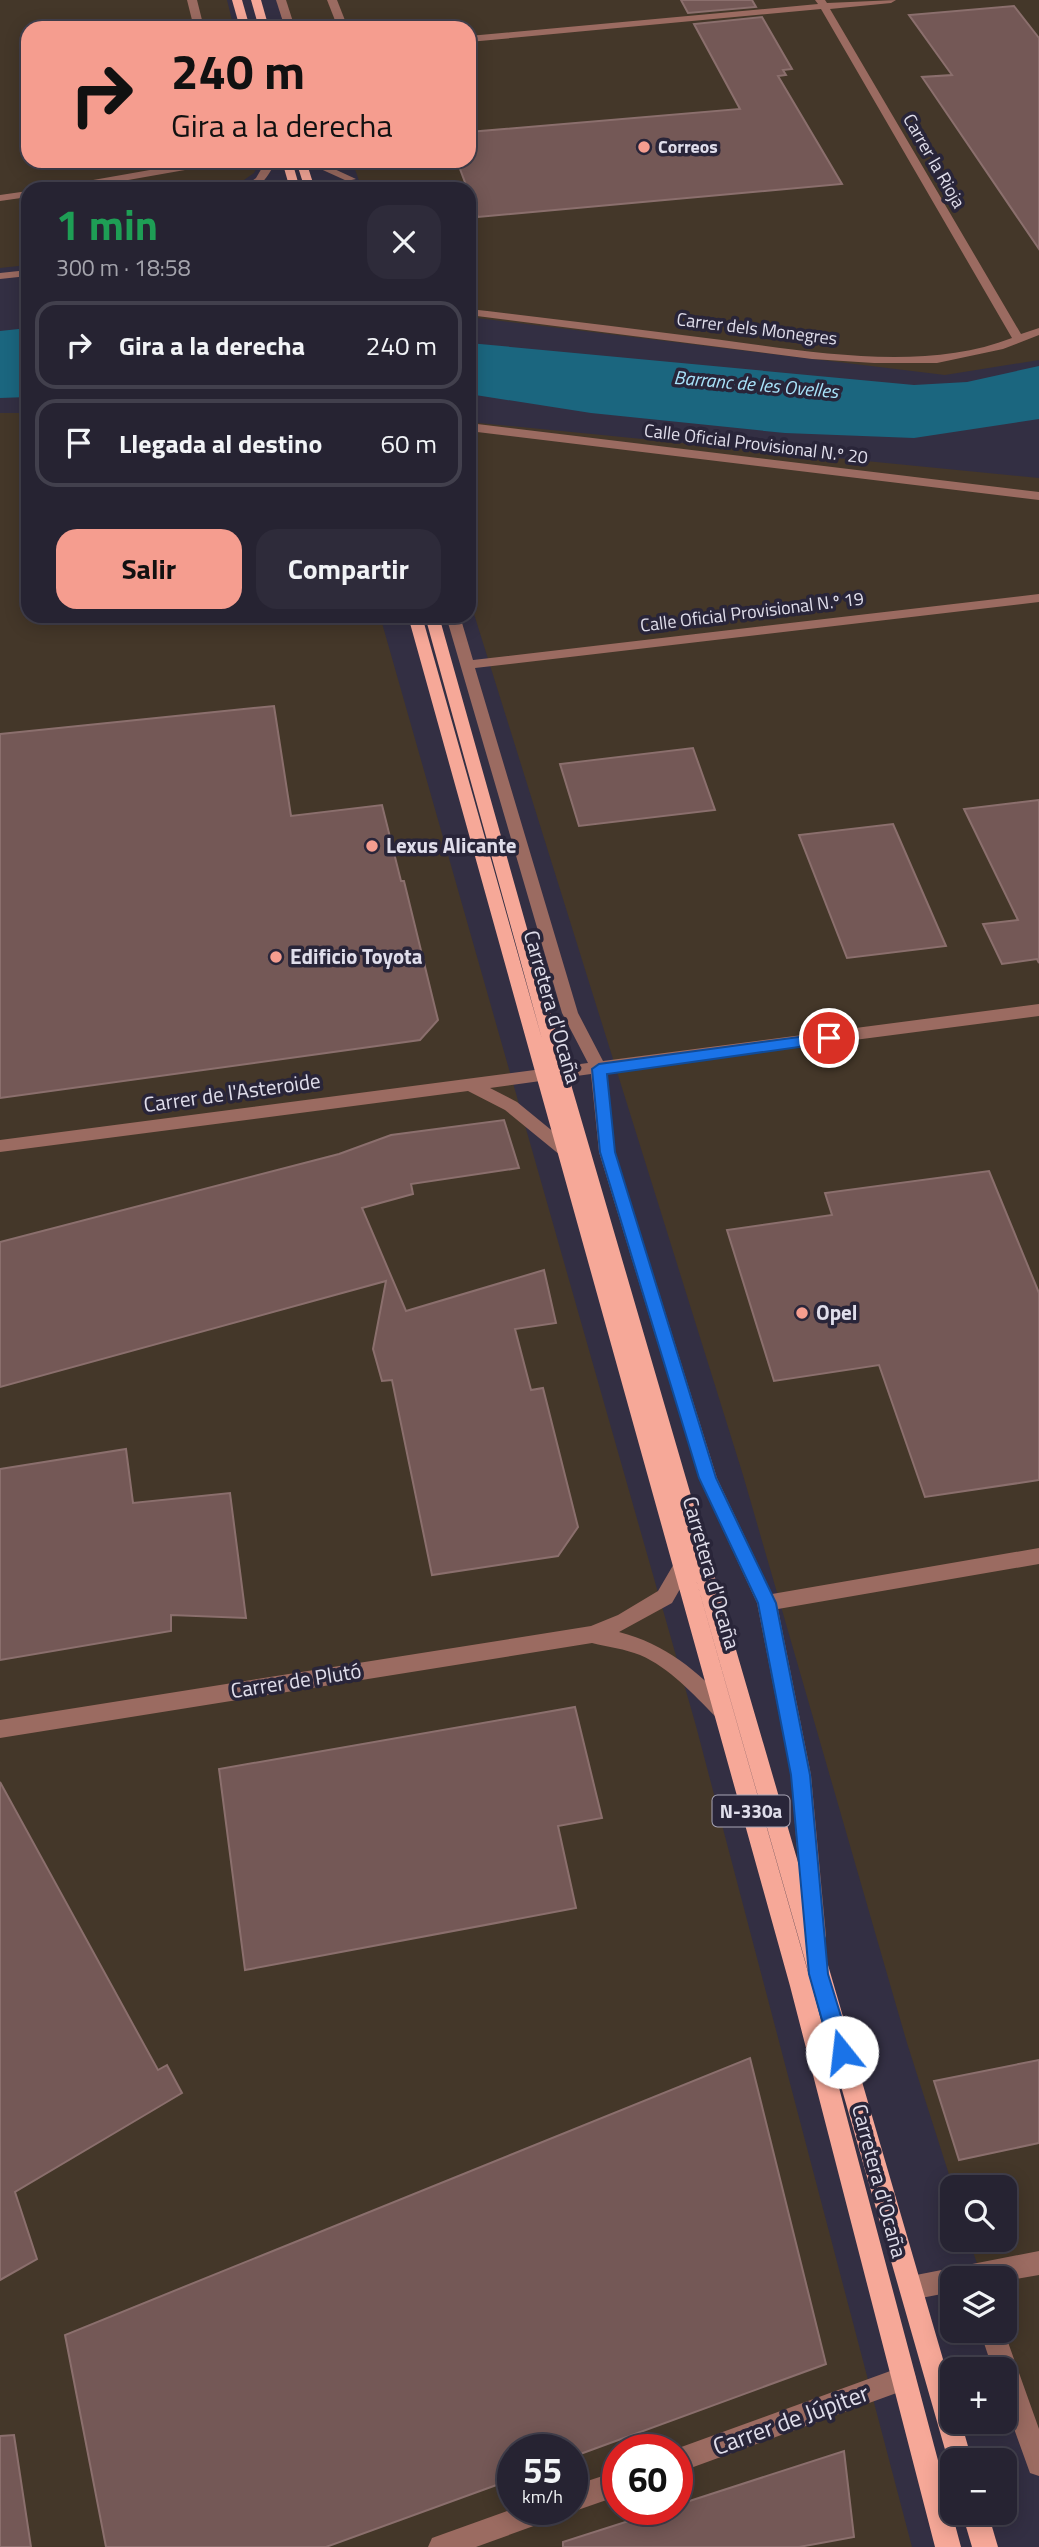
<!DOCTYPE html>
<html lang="es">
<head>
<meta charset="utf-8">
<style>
	body { margin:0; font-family:"Titillium Web",sans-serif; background:#2e2b3a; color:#f1f3f6; height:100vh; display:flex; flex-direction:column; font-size:26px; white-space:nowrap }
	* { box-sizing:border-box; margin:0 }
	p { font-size:23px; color:#a4a4ac }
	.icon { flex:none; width:38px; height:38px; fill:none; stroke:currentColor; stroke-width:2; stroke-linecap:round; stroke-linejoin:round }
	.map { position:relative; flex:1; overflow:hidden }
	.drawer { position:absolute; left:21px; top:182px; width:455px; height:441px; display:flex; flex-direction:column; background:#262332; border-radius:21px; box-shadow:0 4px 18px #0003,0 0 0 2px #42404d }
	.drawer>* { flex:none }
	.guide { position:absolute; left:21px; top:21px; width:455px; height:147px; border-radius:21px; box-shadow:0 4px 18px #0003,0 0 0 2px #42404d; background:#f59d8f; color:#111; overflow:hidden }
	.buttons { position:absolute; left:940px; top:2175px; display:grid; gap:14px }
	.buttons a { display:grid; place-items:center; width:77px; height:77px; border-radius:14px; background:#262332; box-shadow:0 4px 18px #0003,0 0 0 2px #42404d; font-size:35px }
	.speed { position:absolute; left:497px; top:2434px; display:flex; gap:14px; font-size:35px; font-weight:700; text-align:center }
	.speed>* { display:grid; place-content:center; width:91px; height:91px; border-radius:50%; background:#262332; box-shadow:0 4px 18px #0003,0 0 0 2px #42404d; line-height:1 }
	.speed small { font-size:18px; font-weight:400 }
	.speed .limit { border:10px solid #d22; background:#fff; color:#111 }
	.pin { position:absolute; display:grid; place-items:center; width:60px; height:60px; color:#fff; margin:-30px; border:4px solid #fff; border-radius:50%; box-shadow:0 2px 7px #0007 }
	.me { position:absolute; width:77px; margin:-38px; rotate:344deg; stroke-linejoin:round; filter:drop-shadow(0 0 5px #0008) }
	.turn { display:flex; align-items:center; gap:24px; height:147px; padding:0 35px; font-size:32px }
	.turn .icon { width:91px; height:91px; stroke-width:2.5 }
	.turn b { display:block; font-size:49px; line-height:60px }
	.round { display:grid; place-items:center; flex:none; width:74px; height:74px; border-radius:21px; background:#2e2b3a }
	.overview { display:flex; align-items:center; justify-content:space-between; height:119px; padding:0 35px }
	h1 { font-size:42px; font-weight:700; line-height:52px; color:#1e9e55 }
	.action { display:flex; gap:14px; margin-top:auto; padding:14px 35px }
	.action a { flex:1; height:80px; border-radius:21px; background:#f59d8f; color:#111; font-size:28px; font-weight:700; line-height:80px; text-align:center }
	.action a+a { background:#2e2b3a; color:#f1f3f6 }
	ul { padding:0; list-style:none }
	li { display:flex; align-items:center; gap:21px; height:88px; margin:0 14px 10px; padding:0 21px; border:4px solid #42404d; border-radius:21px }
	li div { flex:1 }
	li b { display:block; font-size:26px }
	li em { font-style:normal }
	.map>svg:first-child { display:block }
	.industrial { fill:#443729; fill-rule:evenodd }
	.water { fill:#1b667f }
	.building { fill:#745856; stroke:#8b6f6d; stroke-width:2 }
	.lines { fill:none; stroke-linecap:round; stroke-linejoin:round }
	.minor { fill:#9b6b61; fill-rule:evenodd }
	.major { fill:#f6a898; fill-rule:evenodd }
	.route { fill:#1a73e8; stroke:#114b97; stroke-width:2 }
	.poi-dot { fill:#f59d8f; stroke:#292539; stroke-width:2.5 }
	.labels { text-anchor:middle; stroke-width:7; stroke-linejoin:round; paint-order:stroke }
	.far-poi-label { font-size:18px; font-weight:bold; fill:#e0deeb; stroke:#292539; text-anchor:start }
	.far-street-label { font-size:18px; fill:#e0deeb; stroke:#292539 }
	.far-water-label { font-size:19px; font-style:italic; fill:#a9e3fa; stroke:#292539 }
	.shield { fill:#292539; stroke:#a9a6b6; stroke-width:2 }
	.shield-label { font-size:19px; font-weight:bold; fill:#e0deeb }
	.poi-label { font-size:21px; font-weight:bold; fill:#e0deeb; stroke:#292539; text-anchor:start }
	.street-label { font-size:21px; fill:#e0deeb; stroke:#292539 }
	.near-street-label { font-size:24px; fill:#e0deeb; stroke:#292539 }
</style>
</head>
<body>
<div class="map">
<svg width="1039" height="2547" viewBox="0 0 1039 2547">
	<rect width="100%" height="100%" fill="#332f43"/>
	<!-- industrial -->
	<g class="industrial">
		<polygon points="0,0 227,0 234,28 28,28 28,161 260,161 254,173 231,189 28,189 28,265 0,268"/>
		<polygon points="283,0 1039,0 1039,360 945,375 469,317 469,189 362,189 352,161 469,161 469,28 295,28"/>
		<path d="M0 413H28V616H380L696 1726 912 2547H0ZM513 2450H572V2510H513ZM618 2450H677V2510H618Z"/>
		<polygon points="469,422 1039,478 1039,2461 998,2331 1004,2331 1004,2278 982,2278 969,2240 1004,2240 1004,2188 953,2187 907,2043 743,1475 469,598"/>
	</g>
	<!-- water -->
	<g class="water">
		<polygon points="28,328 28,397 0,398 0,331"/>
		<polygon points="469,343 914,385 967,382 1039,366 1039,419 914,438 785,433 591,413 469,394"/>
	</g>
	<!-- building -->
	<g class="building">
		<polygon points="681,0 752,0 756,7 688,13"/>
		<polygon points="1014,6 1039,38 1039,249 922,77 952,75 909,15"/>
		<polygon points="762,17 792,69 783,70 786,75 778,76 842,184 478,217 457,161 469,161 469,132 740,109 694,24"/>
		<polygon points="274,706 291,816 382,805 401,881 404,881 438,1020 420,1040 0,1098 0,734"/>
		<polygon points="693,748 715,810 579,826 560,764"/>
		<polygon points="1039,800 1039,963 1037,959 1002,964 983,924 1018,920 964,809"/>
		<polygon points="893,824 946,946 847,958 799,835"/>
		<polygon points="504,1120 519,1168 411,1184 413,1194 362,1208 406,1311 544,1270 556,1323 515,1329 531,1390 543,1388 578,1527 558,1556 432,1575 392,1380 382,1381 373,1349 386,1281 0,1387 0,1242 339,1154 391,1135"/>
		<polygon points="989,1171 1039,1293 1039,1480 925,1497 879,1365 774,1381 727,1230 832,1215 825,1193"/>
		<polygon points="126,1449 133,1503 230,1493 246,1618 171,1615 171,1631 0,1660 0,1469"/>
		<polygon points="575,1707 602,1818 558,1826 576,1908 245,1970 219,1769"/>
		<polygon points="0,1782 158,2070 167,2065 182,2093 15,2192 37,2259 0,2280"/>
		<polygon points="750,2058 826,2364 572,2457 572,2450 513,2450 513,2479 326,2547 106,2547 65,2335"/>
		<polygon points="1039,2060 1039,2143 959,2160 934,2081"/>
		<polygon points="14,2435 31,2547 0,2547 0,2436"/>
		<polygon points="844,2451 854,2537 799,2547 563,2547 563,2542 663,2510 677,2510 677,2505"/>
	</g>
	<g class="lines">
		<!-- minor -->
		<g class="minor">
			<polygon points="187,0 197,0 204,28 194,28"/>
			<polygon points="276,0 286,0 295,28 285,28"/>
			<polygon points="327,0 337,0 348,28 338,28"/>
			<path d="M815 0H825L827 3 896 0 891 3 830 9 1021 334 1039 328V335L1003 349 937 363H874L812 359 469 315V309C548 318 627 328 706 338 801 350 920 374 1012 338L821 9 469 42V36L818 4Z"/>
			<polygon points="201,161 224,161 219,164 77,189 54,189 59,186"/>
			<path d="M266 161H276C267 178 262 189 241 189L256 178Z"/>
			<polygon points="303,161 317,161 356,179 347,181"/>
			<polygon points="309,181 346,182 375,189 268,189 285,183"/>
			<polygon points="28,191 28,197 0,201 0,195"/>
			<polygon points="28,270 28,276 0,279 0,273"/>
			<polygon points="469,423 1039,492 1039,500 469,431"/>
			<polygon points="1039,594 1039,602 475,668 578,1013 603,1061 1039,1004 1039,1016 607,1072 615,1152 717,1478 772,1594 1039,1548 1039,1564 778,1609 811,1775 826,1936 823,1943 815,1946 807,1943 804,1936 791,1775 757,1603 699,1478 599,1152 591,1074 490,1088 517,1102 572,1147 574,1151 572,1155 560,1155 505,1110 468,1091 0,1152 0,1140 588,1063 562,1013 446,616 460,616 473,660"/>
			<path d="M682 1560 689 1562 692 1568 672 1603 619 1632C666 1644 697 1671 730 1705L733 1711 730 1717 723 1720 716 1717C693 1694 670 1668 640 1655 625 1649 608 1647 592 1643L0 1738V1720L591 1626 618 1615 658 1591 675 1562Z"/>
			<polygon points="1039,2251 1039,2275 1004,2281 1004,2278 952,2278 952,2292 911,2300 903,2296 899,2288 903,2280 911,2276"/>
			<polygon points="980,2331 1004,2331 1039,2429 1039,2476 1030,2473 1004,2401 1004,2370 993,2370"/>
			<polygon points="904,2366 913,2369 916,2378 913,2387 677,2473 677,2450 673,2450"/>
			<polygon points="618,2471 618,2496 572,2512 567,2510 572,2510 572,2486"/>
			<polygon points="513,2509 557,2510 553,2519 476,2547 428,2547 432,2538"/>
		</g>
		<!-- major -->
		<g class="major">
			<polygon points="232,0 242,0 250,28 240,28"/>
			<polygon points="251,0 261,0 269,28 259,28"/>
			<polygon points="282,161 292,161 300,189 290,189"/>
			<polygon points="296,161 306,161 315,189 305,189"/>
			<polygon points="408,616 422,616 542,1039 425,616 439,616 568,1074 952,2390 952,2422 961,2422 972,2460 952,2460 952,2469 948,2460 693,1569 812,1986 961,2547 935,2547 790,1986"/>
			<polygon points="962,2513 988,2513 998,2547 972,2547"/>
		</g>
	</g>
	<!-- route -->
	<polygon class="route" points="829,1033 836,1038 834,1042 607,1074 615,1152 716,1478 776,1603 810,1775 828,1974 852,2052 849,2059 842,2062 834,2059 831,2052 809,1974 791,1775 758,1603 699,1478 600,1152 592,1069 599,1064"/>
	<!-- markers -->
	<g class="poi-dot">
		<circle cx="644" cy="147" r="7"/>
		<circle cx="372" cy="846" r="7"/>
		<circle cx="276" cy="957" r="7"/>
		<circle cx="802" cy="1313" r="7"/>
	</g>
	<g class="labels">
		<!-- far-poi labels -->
		<g class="far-poi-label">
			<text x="658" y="153">Correos</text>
		</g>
		<!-- far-street labels -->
		<g class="far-street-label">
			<text transform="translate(934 161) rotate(60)" y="6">Carrer la Rioja</text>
			<text transform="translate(757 329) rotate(7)" y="6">Carrer dels Monegres</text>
			<text transform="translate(756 444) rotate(7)" y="6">Calle Oficial Provisional N.º 20</text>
			<text transform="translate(752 612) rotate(-7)" y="6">Calle Oficial Provisional N.º 19</text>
		</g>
		<!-- far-water labels -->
		<g class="far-water-label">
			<text transform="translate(756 384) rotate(5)" y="7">Barranc de les Ovelles</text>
		</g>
		<!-- shield labels -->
		<rect class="shield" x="712.5" y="1795.5" width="77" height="31" rx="5"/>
		<g class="shield-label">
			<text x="751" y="1818">N-330a</text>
		</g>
		<!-- poi labels -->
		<g class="poi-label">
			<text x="386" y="853">Lexus Alicante</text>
			<text x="290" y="964">Edificio Toyota</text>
			<text x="816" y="1320">Opel</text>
		</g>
		<!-- street labels -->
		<g class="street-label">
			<text transform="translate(552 1007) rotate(74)" y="7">Carretera d'Ocaña</text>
			<text transform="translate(232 1093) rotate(-8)" y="7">Carrer de l'Asteroide</text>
			<text transform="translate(711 1573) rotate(74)" y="7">Carretera d'Ocaña</text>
			<text transform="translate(296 1681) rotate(-9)" y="7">Carrer de Plutó</text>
			<text transform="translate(879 2181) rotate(75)" y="7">Carretera d'Ocaña</text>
		</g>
		<!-- near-street labels -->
		<g class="near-street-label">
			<text transform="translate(791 2420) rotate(-20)" y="8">Carrer de Júpiter</text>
		</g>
	</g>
</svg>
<div class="buttons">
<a><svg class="icon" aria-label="search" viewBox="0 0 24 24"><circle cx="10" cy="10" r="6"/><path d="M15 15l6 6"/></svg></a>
<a><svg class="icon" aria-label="layers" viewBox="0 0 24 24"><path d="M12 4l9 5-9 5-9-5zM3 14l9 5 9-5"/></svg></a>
<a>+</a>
<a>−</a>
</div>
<div class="speed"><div>55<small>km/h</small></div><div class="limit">60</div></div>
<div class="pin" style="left:829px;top:1038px;background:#d93025"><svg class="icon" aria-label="arrive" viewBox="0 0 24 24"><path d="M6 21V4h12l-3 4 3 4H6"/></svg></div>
<svg class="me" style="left:842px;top:2052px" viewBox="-20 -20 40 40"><circle r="19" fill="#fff"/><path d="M0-13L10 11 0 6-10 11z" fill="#1a73e8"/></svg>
<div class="guide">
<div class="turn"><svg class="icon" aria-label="right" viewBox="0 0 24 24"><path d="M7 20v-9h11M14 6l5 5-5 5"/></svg><div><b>240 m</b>Gira a la derecha</div></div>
</div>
<section class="drawer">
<div class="overview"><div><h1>1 min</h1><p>300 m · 18:58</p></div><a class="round"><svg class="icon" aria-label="close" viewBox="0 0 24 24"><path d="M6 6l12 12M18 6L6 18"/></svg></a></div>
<ul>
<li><svg class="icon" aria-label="right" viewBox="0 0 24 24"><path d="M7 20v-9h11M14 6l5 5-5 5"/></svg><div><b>Gira a la derecha</b></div><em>240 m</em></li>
<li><svg class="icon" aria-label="arrive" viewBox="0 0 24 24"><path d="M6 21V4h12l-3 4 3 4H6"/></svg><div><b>Llegada al destino</b></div><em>60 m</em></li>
</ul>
<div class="action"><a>Salir</a><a>Compartir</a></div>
</section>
</div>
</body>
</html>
